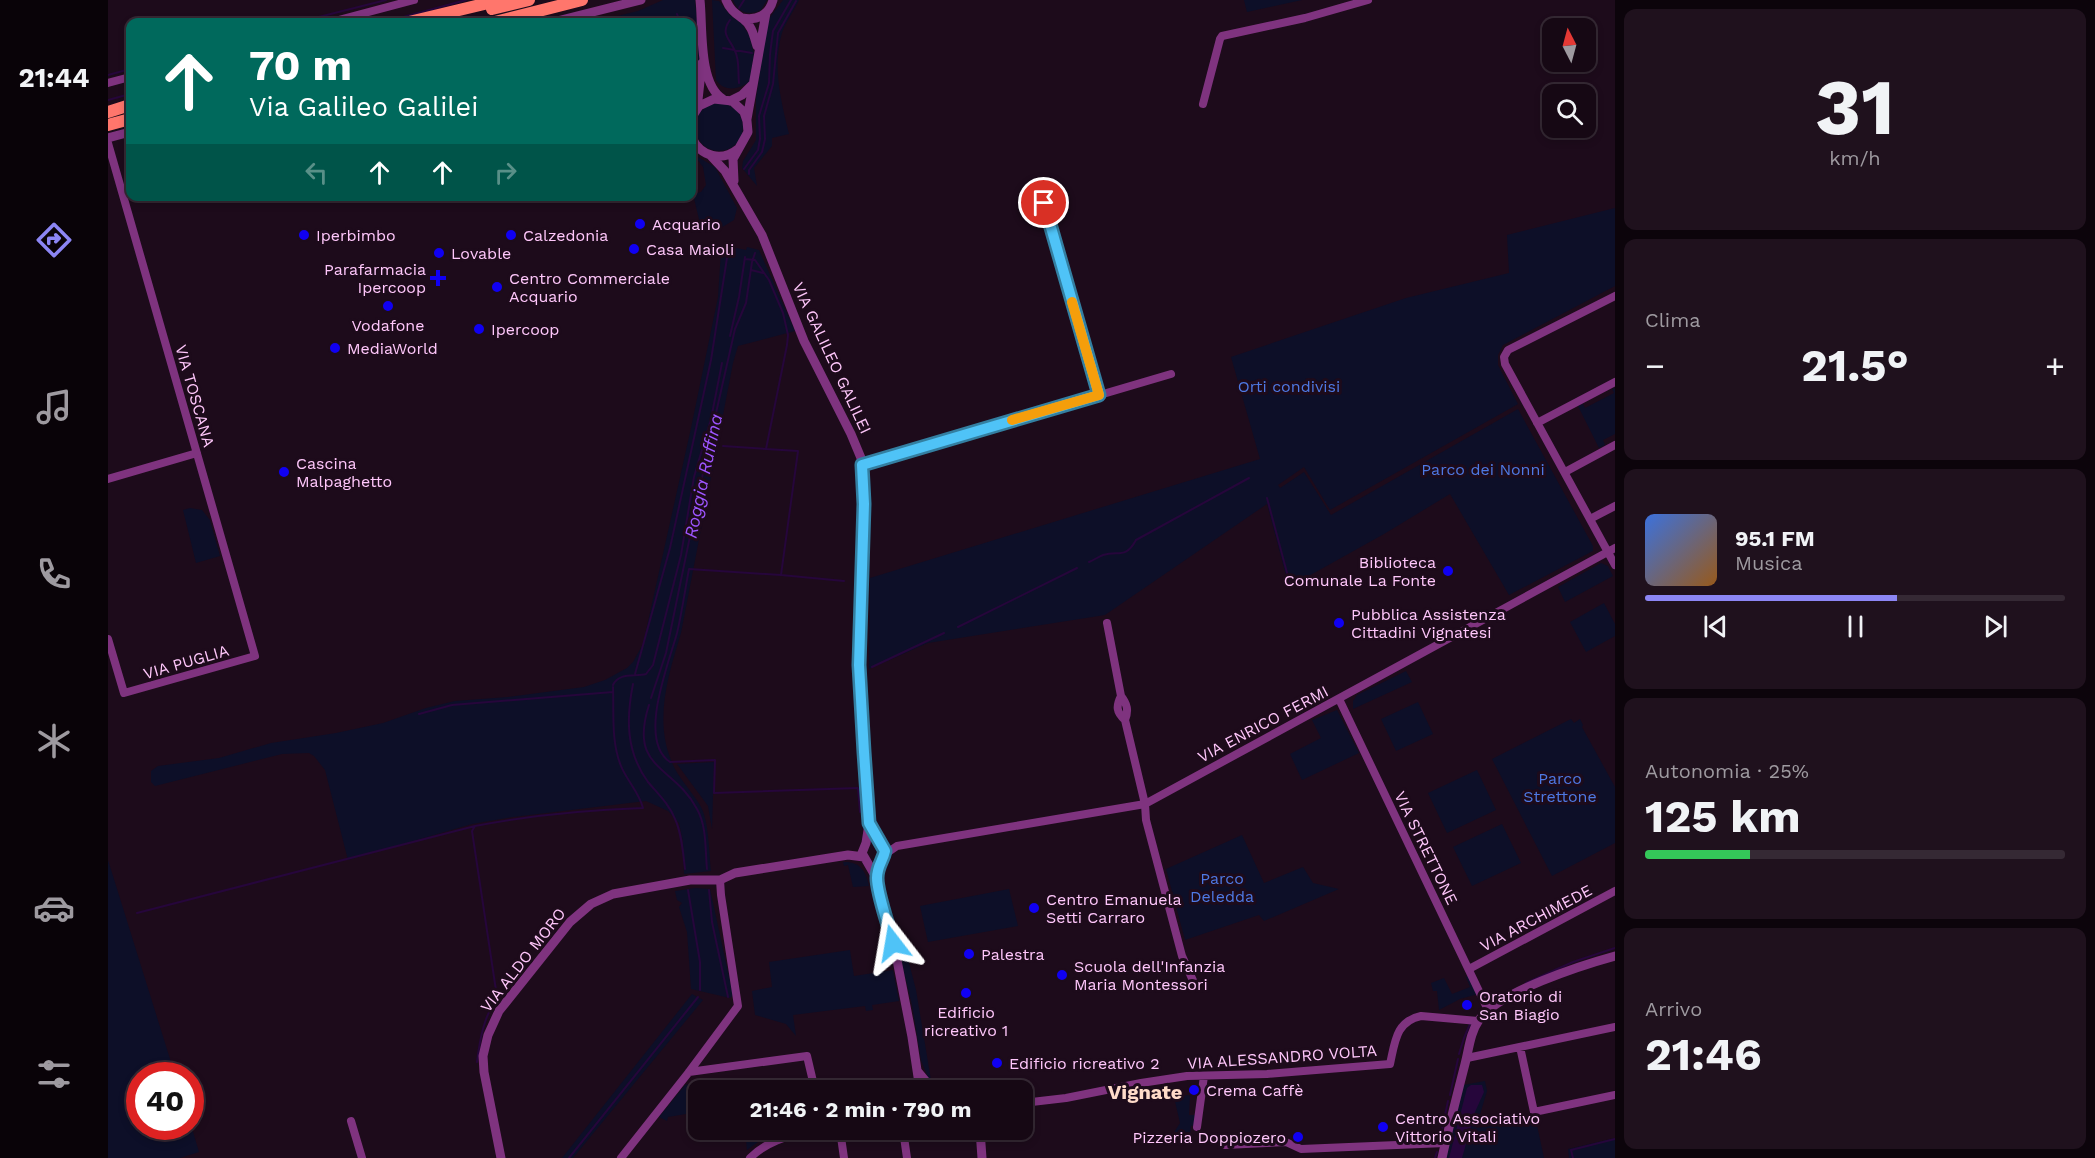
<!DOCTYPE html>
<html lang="it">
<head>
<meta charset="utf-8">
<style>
  :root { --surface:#160814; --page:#1f111d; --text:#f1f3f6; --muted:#9e9aa0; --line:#352934; --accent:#8c86f4 }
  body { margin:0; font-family:"Work Sans",sans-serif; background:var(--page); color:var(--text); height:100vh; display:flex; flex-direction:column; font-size:22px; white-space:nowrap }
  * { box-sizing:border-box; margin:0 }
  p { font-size:20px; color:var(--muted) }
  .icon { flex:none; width:33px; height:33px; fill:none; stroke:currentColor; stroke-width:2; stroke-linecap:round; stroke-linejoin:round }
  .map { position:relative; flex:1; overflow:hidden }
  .sheet { display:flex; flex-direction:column; gap:9px; padding:9px; background:#0c040b; width:480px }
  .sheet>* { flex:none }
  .banner { position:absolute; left:18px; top:18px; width:570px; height:183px; border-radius:12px; box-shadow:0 3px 9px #0003,0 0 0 2px var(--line); background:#00695c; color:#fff; overflow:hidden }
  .needle { width:39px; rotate:354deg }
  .buttons { position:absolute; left:1434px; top:18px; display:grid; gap:12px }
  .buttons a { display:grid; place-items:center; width:54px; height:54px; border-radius:12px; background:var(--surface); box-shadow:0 3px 9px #0003,0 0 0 2px var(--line); font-size:30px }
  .speed { position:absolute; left:18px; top:1062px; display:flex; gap:12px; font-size:30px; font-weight:700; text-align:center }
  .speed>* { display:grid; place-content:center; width:78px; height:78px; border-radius:50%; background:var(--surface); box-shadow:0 3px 9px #0003,0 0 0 2px var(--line); line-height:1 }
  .speed .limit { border:9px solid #d22; background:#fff; color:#111 }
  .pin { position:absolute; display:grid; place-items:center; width:51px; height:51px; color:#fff; margin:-26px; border:3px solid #fff; border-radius:50%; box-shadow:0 2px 6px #0007 }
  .me { position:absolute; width:66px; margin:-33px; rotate:346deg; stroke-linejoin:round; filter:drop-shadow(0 0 4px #0008) }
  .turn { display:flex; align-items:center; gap:21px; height:126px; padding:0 24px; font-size:27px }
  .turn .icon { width:78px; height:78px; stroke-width:2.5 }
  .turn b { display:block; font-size:42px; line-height:51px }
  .lanes { display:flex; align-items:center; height:57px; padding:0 24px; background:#0003; justify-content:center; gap:30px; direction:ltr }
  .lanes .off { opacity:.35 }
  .big { font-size:45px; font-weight:700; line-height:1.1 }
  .sheet .tile { flex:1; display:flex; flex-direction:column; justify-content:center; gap:9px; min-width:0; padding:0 21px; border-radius:12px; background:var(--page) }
  .sheet .dial { align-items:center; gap:0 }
  .dial b { font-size:78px; line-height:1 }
  .song { display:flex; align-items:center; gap:18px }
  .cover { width:72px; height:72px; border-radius:9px; background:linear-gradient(135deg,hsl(220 70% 55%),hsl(30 70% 35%)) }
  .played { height:6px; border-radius:3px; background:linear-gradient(90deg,var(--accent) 60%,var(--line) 60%) }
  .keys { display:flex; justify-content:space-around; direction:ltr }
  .heat { display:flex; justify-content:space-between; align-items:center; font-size:33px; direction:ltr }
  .charge { height:9px; border-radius:4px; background:linear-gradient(90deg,#34c759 25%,var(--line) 0) }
  .trip { position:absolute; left:580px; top:1080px; width:345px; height:60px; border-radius:12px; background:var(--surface); box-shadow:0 3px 9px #0003,0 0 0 2px var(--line); font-weight:700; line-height:60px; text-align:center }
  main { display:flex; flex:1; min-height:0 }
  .tabs { display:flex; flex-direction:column; width:108px; justify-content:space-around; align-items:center; background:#090308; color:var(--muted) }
  .tabs .icon { width:42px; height:42px }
  .tabs .selected { color:var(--accent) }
  .tabs b { font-size:27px; color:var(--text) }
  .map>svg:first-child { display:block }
</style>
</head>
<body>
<main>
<nav class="tabs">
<b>21:44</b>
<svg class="icon selected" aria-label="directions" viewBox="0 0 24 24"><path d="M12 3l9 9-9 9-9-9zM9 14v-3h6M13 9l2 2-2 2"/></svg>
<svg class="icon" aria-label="music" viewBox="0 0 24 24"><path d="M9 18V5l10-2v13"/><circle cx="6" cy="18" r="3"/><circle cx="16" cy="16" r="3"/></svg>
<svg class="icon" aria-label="phone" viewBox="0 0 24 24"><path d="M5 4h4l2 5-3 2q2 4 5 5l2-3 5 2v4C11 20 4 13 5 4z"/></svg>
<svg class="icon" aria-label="climate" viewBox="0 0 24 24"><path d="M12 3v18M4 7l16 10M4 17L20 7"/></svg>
<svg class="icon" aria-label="car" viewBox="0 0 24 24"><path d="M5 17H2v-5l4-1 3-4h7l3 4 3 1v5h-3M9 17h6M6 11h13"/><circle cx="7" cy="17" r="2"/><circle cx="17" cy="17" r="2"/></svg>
<svg class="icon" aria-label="filters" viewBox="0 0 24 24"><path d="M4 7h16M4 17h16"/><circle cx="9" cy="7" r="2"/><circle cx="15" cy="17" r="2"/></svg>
</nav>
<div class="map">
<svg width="1507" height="1158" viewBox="0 0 1507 1158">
  <rect width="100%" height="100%" fill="#1d0b1b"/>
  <path fill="#0d0f28" d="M555,0H587C590,30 596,78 584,105V22H553L544,17L535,16L508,22H484L530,11Z
    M604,0L611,1L622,15L634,24L641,35L646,53L642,81C632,90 616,92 608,80Z
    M625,0H659L653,10C641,16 630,13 625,0Z
    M675,0H691C687,9 676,25 674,33C664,66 673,101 681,134L664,138V146L646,168L649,186L634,168L635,161L648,140V98L660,20Z
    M1136,0H1194L1139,12Z
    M587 127a24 24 0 1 1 48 0a24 24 0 1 1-48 0Z
    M585,154L607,167L629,208L626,220L611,229L594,232L585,194L593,192L598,185L595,167Z
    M1507,208V286L1395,345L1390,355V365L1410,404L1222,510L1196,467L1170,485L1172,488L1196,472L1223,515L1410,409L1485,546V551L1401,595L1342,494L1276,534L1181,587L1159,504L997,615L820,643L761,669L762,578L1152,459L1123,357L1298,298L1401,273L1399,235Z
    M623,247L638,250L639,247L651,250L687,331L630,346L625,363L573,633C561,673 546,718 563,760C569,777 584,791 593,807C601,822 601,853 603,871L576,874L575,842L571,823L560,811L538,801L405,817L364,824L240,860L217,770L206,756L201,753L174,754L47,786L43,782V771L50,766L111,758L163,743L228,733L275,723L318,708L347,701L400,697L476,687L497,680L519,668L525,662L535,644L583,428L610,297L613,251Z
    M1507,388V434L1495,440L1497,445L1491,448L1470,406L1475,404L1477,408L1506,393L1504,389Z
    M82,508L94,510L102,520L112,556L88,563L75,510Z
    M1493,563L1500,566L1505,576L1457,602L1450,587Z
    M1496,603L1507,624V636L1478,652L1462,622Z
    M1298,671L1304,682L1245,709V701L1249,695Z
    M1310,702L1325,734L1288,751L1273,719Z
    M1229,710L1251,753L1194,780L1182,754L1213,738L1204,720Z
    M1463,719L1466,723L1472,719L1475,725L1474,727L1507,787V843L1444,876L1384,759Z
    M606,762L604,829L600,806L569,764Z
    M1369,770L1388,810L1339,833L1320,793Z
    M1394,824L1413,863L1364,886L1345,847Z
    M1134,835L1156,883L1195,867L1205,883L1231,889L1156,921L1151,915L1077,940L1058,869Z
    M0,860L67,1075L32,1076V1126L83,1125L91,1152L72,1158H0Z
    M735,862C751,861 758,870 761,886L745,887L740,865L736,866Z
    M587,888L602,889L625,995L622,998L583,989L579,932L571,907L574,903L569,900L567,891Z
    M901,889L910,926L820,942L812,906Z
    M742,950L746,976L785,970L791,1001L764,1005L765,1010L758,1011L757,1006L685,1015L688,1036L678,1024L647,1015L644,991L664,987L661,962Z
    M800,959L808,990L823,1080H821L813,1060L804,1005L793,960Z
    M1360,976L1370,994L1352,999L1331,1010L1329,991H1325L1323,983L1336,978L1344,994L1362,987L1358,977Z
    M584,994L595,1000L465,1158H454Z
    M1377,1081L1379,1091L1368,1128L1396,1124L1427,1116L1436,1158H1338L1355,1085Z
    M587,1083L590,1118L579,1119L578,1114L560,1117L559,1121L551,1117L577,1085Z
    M1082,1095L1081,1115H1089L1087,1125L1083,1126L1081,1144H1064L1065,1134L1072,1123L1066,1097Z
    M637,1130H688L667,1135L664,1130L648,1137L650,1142L639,1150Z
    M1507,1138V1158H1461L1460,1149Z"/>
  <path fill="#26063b" d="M1363,1085H1374L1376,1092L1367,1112L1354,1158H1341L1359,1088Z"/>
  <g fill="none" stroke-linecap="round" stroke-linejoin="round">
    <path stroke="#26063b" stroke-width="2" d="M631,8L636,0
      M569,14L572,22
      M622,20C610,36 626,41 629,57C631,65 630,74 631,83
      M191,22L278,0
      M277,22L358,0
      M615,48L644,53
      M0,75L22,69
      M0,100L22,94
      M636,169L650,150L652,139L651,116L661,83L662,54L665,31L683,0
      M641,174V170L654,152L657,139L656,116L665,84L670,33L688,1
      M637,259L647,260L661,280L675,313L680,335L679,345L658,449L690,451L673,575L581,569C577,590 574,612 569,633C561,663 529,740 562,762L607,760L606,793L750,788L752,812
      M643,270L655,273
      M622,336L631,297L637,257
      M615,446L658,449
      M1159,498L1182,584
      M981,562C986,560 990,557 995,555C1010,550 1017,560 1028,540L1141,478
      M673,575L736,581
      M850,627L969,568
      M764,667L836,633
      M527,674L562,548L603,360L619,258
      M525,684C518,719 518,752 540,782C550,794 561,804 567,819C574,834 575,853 577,869
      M505,685C511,672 527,677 538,674L545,665L573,555L586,477L603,419L614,363
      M543,698L558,653L601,444L627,329L638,303L644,262L647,253
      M541,705C520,770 566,765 589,809C599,827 597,849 599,869
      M311,714L344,705L505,692
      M580,890L592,962V990
      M601,890L604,922L620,997
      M29,913L367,826
      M1418,983L1465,962L1507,948
      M1351,1054L1356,1038L1362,1024
      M369,1062C372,1038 376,1017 389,997L364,831L367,826C423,815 479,810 535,808C531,792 519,781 513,766C503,742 506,713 505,687
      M1342,1095L1350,1059
      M1333,1134L1340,1101
      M461,1158L590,997
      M1327,1158L1329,1152
      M1465,1158L1463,1150L1507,1139"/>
    <path stroke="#7f337f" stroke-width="8" d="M223,22L306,0
      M0,83L22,77
      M1095,104L1112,39L1114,36L1197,18L1260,0
      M0,143L147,656L16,693L0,639
      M936,203L991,395
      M1507,296L1400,350L1396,357L1397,364L1507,565
      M1429,423L1507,382
      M754,465L1063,374
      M1457,472L1507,445
      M0,479L89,453
      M1482,519L1507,506
      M999,623L1013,696C1019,704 1021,710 1017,720
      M1013,696C1008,706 1008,712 1017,720L1037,804L1038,820L1074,956L1087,985
      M1231,699L1380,1010
      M776,855L789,846L1037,804L1507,548
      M1361,969L1507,891
      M1412,1047L1426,1112L1507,1095
      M1359,1058L1507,1027
      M581,1072L699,1056L707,1090
      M915,1103L958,1098L1033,1083L1079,1076L1159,1074L1282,1064C1287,1042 1288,1021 1313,1016L1370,1021
      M243,1121L254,1158
      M1089,1127L1096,1076
      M732,1130L736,1158
      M795,1130L799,1158
      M1117,1145L1178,1142L1193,1149L1337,1143
      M513,1158L581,1072L630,1006L613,895L612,880
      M642,1158C660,1140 681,1136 705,1130"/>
    <path stroke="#7f337f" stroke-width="9" d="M592,0C595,26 590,84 615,99
      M618,0C622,10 627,13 635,19C644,25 646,37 649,46
      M634,18C649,21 661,15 665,0
      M445,22L533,0
      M622,101L634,95L644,85
      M589,109L594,63
      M584,117L591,106L606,99L624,101L636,112L639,121L640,132L625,159L626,181
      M639,119L658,13
      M0,138L22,132
      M584,138C593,157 614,162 630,149
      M603,156L617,171L654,235L696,341L743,434L753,458L756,504L751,665L756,752L761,823L777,851L775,858L772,861L769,879
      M761,824L758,843L754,853L769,879L788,955L804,1037L812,1090
      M810,1072L825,1090
      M872,1130L874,1158
      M393,1158L376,1072L375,1056L380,1035L391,1011L462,922L483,904L505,894L582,880H612L627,873L740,855L756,857
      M1334,1158C1341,1126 1349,1095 1357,1064C1361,1049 1362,1033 1371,1020C1390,992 1474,965 1507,956"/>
    <path stroke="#ff766c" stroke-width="12" d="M384,9L421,0
      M301,22L393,0
      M387,22L474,0
      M0,112L22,105
      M0,125L22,119"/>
  </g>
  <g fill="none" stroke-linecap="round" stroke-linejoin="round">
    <g stroke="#337fa1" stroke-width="15">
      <path id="route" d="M785,943C781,926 769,894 769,878C769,866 775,861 777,851L761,823L756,752L751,665L756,504L754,465L991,395L936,203"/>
    </g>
    <use href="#route" stroke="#4fc3f7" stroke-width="10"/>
    <path stroke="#f59e0b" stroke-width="10" d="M904,420L991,395L964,302"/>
  </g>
  <g fill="#1000f2" stroke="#1d0b1b" stroke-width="2">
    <circle cx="532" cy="224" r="6"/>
    <circle cx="196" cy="235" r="6"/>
    <circle cx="403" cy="235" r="6"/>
    <circle cx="526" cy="249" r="6"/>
    <circle cx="331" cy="253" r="6"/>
    <path d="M327 269h6v6h6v6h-6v6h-6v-6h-6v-6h6z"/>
    <circle cx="389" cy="287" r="6"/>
    <circle cx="280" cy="306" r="6"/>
    <circle cx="371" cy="329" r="6"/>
    <circle cx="227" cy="348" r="6"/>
    <circle cx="176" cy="472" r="6"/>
    <circle cx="1340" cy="571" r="6"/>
    <circle cx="1231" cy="623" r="6"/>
    <circle cx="926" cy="908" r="6"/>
    <circle cx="861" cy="954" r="6"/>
    <circle cx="954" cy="975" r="6"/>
    <circle cx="858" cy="993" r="6"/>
    <circle cx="1359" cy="1005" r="6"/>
    <circle cx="889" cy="1063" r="6"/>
    <circle cx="1086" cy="1090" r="6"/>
    <circle cx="1275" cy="1127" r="6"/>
    <circle cx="1190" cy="1137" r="6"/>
  </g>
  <g text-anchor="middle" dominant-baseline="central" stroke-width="6" stroke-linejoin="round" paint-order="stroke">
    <g font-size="16" fill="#ffc7fb" stroke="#1d0b1b" text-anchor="start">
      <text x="544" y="224">Acquario</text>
      <text x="208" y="235">Iperbimbo</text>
      <text x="415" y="235">Calzedonia</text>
      <text x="538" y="249">Casa Maioli</text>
      <text x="343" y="253">Lovable</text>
      <text x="318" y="269" text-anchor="end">Parafarmacia<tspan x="318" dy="18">Ipercoop</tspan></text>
      <text x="401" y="278">Centro Commerciale<tspan x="401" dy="18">Acquario</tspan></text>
      <text x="280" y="325" text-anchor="middle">Vodafone</text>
      <text x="383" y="329">Ipercoop</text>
      <text x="239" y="348">MediaWorld</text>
      <text x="188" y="463">Cascina<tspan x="188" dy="18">Malpaghetto</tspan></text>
      <text x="1328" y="562" text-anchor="end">Biblioteca<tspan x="1328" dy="18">Comunale La Fonte</tspan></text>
      <text x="1243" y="614">Pubblica Assistenza<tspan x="1243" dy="18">Cittadini Vignatesi</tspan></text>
      <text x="938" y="899">Centro Emanuela<tspan x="938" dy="18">Setti Carraro</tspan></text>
      <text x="873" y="954">Palestra</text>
      <text x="966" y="966">Scuola dell'Infanzia<tspan x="966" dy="18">Maria Montessori</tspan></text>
      <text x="1371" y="996">Oratorio di<tspan x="1371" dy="18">San Biagio</tspan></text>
      <text x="858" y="1012" text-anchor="middle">Edificio<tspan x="858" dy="18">ricreativo 1</tspan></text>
      <text x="901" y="1063">Edificio ricreativo 2</text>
      <text x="1098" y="1090">Crema Caffè</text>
      <text x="1287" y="1118">Centro Associativo<tspan x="1287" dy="18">Vittorio Vitali</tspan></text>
      <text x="1178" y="1137" text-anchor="end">Pizzeria Doppiozero</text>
    </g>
    <g font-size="16" fill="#ffc7fb" stroke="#1d0b1b">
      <text transform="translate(724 358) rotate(65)">VIA GALILEO GALILEI</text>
      <text transform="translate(87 396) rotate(74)">VIA TOSCANA</text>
      <text transform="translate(78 662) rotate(-16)">VIA PUGLIA</text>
      <text transform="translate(1155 724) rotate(-28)">VIA ENRICO FERMI</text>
      <text transform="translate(1318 848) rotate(64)">VIA STRETTONE</text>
      <text transform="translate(1428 918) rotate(-28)">VIA ARCHIMEDE</text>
      <text transform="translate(415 960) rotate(-52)">VIA ALDO MORO</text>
      <text transform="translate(1174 1057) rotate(-4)">VIA ALESSANDRO VOLTA</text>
    </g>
    <g font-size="16" fill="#4e79e4" stroke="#1d0b1b">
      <text x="1181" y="386">Orti condivisi</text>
      <text x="1375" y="469">Parco dei Nonni</text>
      <text x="1452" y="778">Parco<tspan x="1452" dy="18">Strettone</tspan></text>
      <text x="1114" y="878">Parco<tspan x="1114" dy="18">Deledda</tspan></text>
    </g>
    <g font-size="18" font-style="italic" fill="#9e55ff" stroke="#1d0b1b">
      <text transform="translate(595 476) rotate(-78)">Roggia Ruffina</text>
    </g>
    <g font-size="20" font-weight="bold" fill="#ffdbc9" stroke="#1d0b1b">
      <text x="1037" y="1092">Vignate</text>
    </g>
  </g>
</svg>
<div class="buttons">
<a><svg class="needle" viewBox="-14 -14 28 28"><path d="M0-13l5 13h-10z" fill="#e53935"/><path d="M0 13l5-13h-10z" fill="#9e9aa0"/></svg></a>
<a><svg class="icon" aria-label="search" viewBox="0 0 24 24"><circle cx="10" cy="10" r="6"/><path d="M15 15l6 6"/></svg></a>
</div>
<div class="speed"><div class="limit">40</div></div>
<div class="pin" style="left:936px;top:203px;background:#d93025"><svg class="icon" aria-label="arrive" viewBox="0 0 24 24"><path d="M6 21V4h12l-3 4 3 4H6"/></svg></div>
<svg class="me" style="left:785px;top:943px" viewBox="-20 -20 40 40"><path d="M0-17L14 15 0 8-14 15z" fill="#4fc3f7" stroke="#fff" stroke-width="4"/></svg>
<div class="trip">21:46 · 2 min · 790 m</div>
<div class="banner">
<div class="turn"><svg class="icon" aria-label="ahead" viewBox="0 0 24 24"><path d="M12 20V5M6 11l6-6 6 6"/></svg><div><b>70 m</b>Via Galileo Galilei</div></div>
<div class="lanes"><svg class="icon off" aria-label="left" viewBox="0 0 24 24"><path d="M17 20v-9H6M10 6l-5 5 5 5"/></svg><svg class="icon" aria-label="ahead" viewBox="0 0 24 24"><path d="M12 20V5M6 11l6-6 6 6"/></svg><svg class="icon" aria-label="ahead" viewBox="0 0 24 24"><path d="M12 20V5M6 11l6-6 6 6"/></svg><svg class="icon off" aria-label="right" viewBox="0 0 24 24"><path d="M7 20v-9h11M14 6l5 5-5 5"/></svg></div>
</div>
</div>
<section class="sheet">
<div class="tile dial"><b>31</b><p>km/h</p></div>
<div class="tile"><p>Clima</p>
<div class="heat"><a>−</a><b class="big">21.5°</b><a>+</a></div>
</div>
<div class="tile">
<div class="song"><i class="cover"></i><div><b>95.1 FM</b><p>Musica</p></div></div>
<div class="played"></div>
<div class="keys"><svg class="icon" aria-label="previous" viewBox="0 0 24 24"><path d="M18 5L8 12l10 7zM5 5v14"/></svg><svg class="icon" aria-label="pause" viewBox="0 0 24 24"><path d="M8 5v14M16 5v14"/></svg><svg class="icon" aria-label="next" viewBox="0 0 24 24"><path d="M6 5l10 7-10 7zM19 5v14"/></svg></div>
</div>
<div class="tile"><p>Autonomia · 25%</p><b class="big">125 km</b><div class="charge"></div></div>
<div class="tile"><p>Arrivo</p><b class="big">21:46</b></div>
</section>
</main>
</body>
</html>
